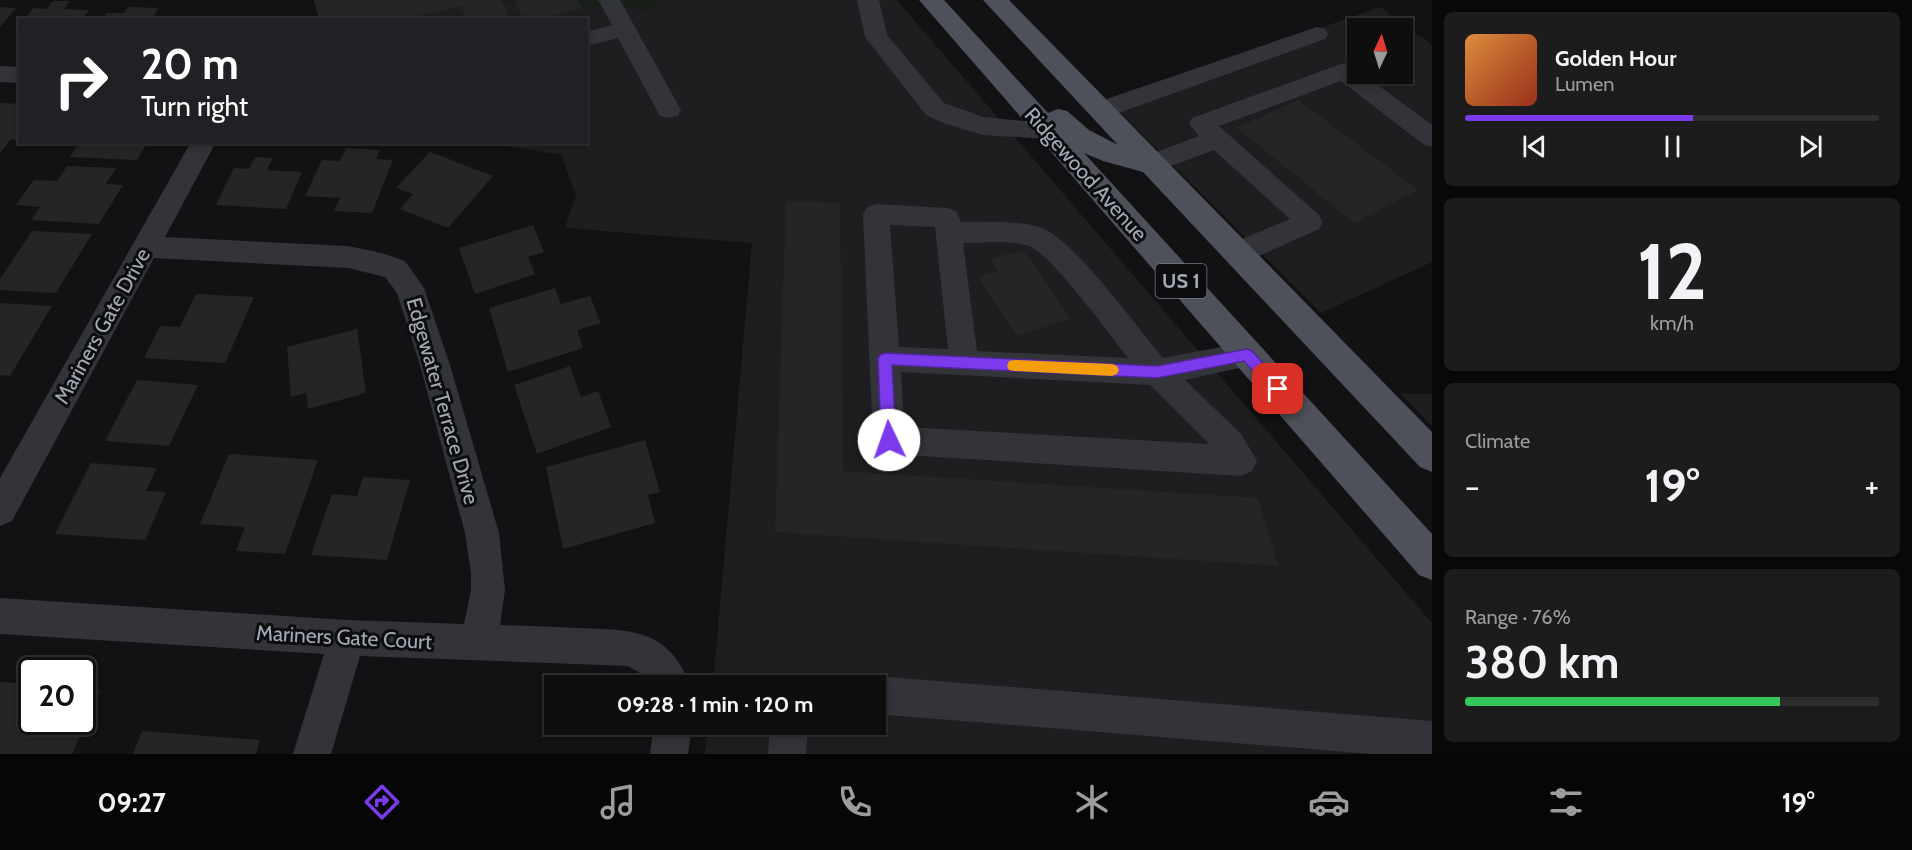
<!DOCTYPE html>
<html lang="en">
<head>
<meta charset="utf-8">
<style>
  :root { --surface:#0e0e0f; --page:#1c1c1d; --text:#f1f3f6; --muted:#9b9c9e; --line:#2e2e2f; --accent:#7c3aed }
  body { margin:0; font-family:Cabin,sans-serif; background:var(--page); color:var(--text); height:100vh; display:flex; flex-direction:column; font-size:22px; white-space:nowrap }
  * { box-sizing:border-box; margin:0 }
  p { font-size:20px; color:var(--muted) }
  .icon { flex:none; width:33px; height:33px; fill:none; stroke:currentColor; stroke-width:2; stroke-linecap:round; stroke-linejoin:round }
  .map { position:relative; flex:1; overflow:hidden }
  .sheet { display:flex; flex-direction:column; gap:12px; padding:12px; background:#080808; width:480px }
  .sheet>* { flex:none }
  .guide { position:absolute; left:18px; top:18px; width:570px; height:126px; border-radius:0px; box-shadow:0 3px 9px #0003,0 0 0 2px var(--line); background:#202124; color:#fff; overflow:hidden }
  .needle { width:39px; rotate:4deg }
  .tools { position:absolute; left:1347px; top:18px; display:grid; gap:12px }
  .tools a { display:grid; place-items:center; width:66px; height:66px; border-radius:0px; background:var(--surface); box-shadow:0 3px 9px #0003,0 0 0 2px var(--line); font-size:30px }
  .speed { position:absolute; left:18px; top:657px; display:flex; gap:12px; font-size:30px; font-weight:700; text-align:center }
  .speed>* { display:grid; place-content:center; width:78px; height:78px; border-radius:50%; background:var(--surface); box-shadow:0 3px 9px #0003,0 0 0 2px var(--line); line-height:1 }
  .speed .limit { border:3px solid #111; border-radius:9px; background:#fff; color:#111 }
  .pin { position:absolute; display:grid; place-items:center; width:51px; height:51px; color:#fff; margin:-26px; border-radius:12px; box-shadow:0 3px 9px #0006 }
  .me { position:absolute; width:66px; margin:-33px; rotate:357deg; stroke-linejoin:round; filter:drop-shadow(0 0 4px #0008) }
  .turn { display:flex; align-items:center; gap:21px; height:126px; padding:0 24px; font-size:27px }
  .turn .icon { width:78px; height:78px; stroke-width:2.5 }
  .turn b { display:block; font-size:42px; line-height:51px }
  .big { font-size:45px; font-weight:700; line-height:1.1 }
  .sheet .card { flex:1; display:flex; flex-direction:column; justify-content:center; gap:9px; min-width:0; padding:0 21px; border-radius:9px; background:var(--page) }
  .sheet .dial { align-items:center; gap:0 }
  .dial b { font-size:78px; line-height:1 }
  .song { display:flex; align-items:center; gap:18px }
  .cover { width:72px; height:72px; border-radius:9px; background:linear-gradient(135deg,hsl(30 70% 55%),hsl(10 70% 35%)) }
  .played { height:6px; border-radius:3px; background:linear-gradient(90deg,var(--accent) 55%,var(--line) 55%) }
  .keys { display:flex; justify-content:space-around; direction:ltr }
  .heat { display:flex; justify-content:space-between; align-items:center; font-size:33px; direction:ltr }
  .charge { height:9px; border-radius:4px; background:linear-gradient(90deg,#34c759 76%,var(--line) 0) }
  .trip { position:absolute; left:544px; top:675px; width:342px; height:60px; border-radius:0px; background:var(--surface); box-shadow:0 3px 9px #0003,0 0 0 2px var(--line); font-weight:700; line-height:60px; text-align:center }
  .tab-bar { display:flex; height:96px; justify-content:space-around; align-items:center; background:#060606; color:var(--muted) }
  .tab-bar .icon { width:42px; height:42px }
  .tab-bar .selected { color:var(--accent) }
  .tab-bar b { font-size:27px; color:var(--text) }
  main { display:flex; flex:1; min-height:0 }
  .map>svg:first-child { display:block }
</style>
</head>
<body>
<main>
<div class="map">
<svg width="1432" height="754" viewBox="0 0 1432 754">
  <rect width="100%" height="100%" fill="#121214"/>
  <path fill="#1e1e21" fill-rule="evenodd" d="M360,0H455L654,9L660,0H897L1432,623V754H705L708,725L876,724V686L713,685L752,243L565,228L576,195L561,155L487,143L586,142V20H347Z
    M1380,7L1432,45V262L1321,313L1110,102ZM1358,28H1402V74H1358Z
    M1400,393L1432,394V426Z"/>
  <path fill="#181f19" d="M455,0H660L654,9Z"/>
  <path fill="#252528" d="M314,0H501L510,20H452L465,16L461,6L402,20H319Z
    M515,0H578L582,8L535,20H523Z
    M53,1H70L64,9L89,10L82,20H24L33,8L47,9Z
    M0,7L16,8L0,27Z
    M128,7L158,8L151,20H102L107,13H124Z
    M175,16L220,18V20H173Z
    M1298,100L1418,190L1354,223L1237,128Z
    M0,103L20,104V140L11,139L0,153Z
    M80,142H148L137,160L70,157Z
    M346,148L380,150L376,159L393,160L372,213L334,211L340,198L305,196L322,160L340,161Z
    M430,152L493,176L448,228L400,209L413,194L396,188Z
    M255,157L273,158L267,170L302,172L286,209L216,205L234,168L249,169Z
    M67,166L116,168L106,184L123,185L99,224L31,220L40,207L16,205L34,180L57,181Z
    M786,201L840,203L843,471L1258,498L1278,566L775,532Z
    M533,225L544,252L528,257L535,274L475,294L459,248Z
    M32,231L92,234L56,293L0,290V279Z
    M1023,250L1071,319L1016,336L978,276L998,271L990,259Z
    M555,288L561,304L590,296L601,323L577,330L583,348L508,372L489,308Z
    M196,294L254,297L225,363L144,358L160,326L180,327Z
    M0,303L52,306L10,376L0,375Z
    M357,329L366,393L308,409L306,393L291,397L287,347Z
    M570,366L581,397L598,391L611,427L537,454L514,385Z
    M137,380L198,385L169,446L105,441Z
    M645,440L660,492L648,495L655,523L563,549L546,467Z
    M229,454L318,460L285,554L236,551L245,527L200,524Z
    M91,463L157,468L146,491L166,492L145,540L55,534Z
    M363,477L410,480L387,560L311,555L332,494L357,496Z
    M0,682L32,684V722H82V688L100,690L72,754H0Z
    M142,731L260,740L256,754H133Z"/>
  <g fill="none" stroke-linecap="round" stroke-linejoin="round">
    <path fill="#333439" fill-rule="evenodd" d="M598,0H620L681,110L678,116L669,118L660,116L618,38L586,46V32L612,25Z
      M857,0H879L887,35L944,103L983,117L1055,124L1058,130L1055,136L1046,139L983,135L943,123L926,115L865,37Z
      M1317,27L1325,29L1328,34L1325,39L1110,116L1101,118L1092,116L1089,110L1092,104Z
      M1344,63L1358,69V74H1363L1432,125V147L1423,144L1341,81L1219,126L1319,215L1323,222L1319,229L1248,261L1238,264L1228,261L1224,253L1228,245L1290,219L1214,150L1152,173L1143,171L1139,164L1143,157L1199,136L1189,124L1192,118Z
      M0,66L20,67V83L0,82Z
      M191,142H216L165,237L348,246L382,253L405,261L424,288L450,365L499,533L505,590L500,625C526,626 552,627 578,628C632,630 668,628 691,686H653L643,675L628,666L360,656L331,754H293L324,654L0,634V598L347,620L464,624L471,590V573L465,533L420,365L397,293L385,277L348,268L154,258L12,521L0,526V478Z
      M876,204L947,208L956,211L961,222C987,223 1019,219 1044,229C1077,244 1137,327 1163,358L1247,342L1257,346L1262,355L1257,364L1185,380L1241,434L1257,461L1252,471L1241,476L889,454L878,450L873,440L863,214L867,207ZM890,225L935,227L948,349L899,347ZM963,243C981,243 1013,240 1029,246C1053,256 1109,334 1128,358L977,351ZM901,372L1150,385L1209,444L904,427Z
      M876,676L1432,721V754H1371L876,714V686H861L863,682Z
      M654,724H692L688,754H650Z
      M770,724H808L806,754H768Z"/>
    <path fill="#4e5159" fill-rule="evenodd" d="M919,0H944L1048,113L1058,109L1067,111L1089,130L1118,145L983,0H1009L1432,432V472L1420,467L1143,172L1103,161L1084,153L1432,534V580L1419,575Z"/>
  </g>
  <path fill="#7c3aed" stroke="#51269a" stroke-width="1.5" d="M1247,349L1252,351L1283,385L1285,389L1283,394H1273L1244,361L1157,378L892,365L896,440L894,445L889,446L884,445L881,440L878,359L880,355L885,353L1157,366Z"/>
  <path fill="#f59e0b" d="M1014,360L1112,364L1117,366L1119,370L1117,374L1112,376L1014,371L1009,370L1007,366L1009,361Z"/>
  <g text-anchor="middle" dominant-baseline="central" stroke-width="6" stroke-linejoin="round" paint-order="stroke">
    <rect fill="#0d0d0f" stroke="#757a84" stroke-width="1.5" x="1155.5" y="264" width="51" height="34" rx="4.5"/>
    <g font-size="20" font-weight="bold" fill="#a2a9b6">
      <text x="1181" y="281">US 1</text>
    </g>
    <g font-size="21" fill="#a2a9b6" stroke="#0d0d0f">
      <text transform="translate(1086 174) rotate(48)">Ridgewood Avenue</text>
      <text transform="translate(102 326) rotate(-61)">Mariners Gate Drive</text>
      <text transform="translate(443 401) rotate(74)">Edgewater Terrace Drive</text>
      <text transform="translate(344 637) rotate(3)">Mariners Gate Court</text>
    </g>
  </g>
</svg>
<div class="tools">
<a><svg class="needle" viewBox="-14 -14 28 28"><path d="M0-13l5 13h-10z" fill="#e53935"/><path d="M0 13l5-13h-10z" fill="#9b9c9e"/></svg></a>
</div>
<div class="speed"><div class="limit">20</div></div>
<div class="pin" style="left:1278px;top:389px;background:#d93025"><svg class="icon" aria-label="arrive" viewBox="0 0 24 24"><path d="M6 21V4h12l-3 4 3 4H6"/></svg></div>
<svg class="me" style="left:889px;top:440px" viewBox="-20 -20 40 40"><circle r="19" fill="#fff"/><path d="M0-13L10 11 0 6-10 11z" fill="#7c3aed"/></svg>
<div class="trip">09:28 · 1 min · 120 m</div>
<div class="guide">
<div class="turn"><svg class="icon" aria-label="right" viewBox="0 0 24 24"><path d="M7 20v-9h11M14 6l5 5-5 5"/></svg><div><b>20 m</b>Turn right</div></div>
</div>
</div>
<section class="sheet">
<div class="card">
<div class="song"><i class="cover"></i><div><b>Golden Hour</b><p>Lumen</p></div></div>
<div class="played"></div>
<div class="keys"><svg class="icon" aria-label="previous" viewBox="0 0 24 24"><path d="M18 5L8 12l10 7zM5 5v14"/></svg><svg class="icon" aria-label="pause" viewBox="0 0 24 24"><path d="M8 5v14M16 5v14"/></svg><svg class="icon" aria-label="next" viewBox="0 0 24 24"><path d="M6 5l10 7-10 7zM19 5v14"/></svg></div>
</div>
<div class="card dial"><b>12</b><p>km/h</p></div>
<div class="card"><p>Climate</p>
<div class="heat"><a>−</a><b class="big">19°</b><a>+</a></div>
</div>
<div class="card"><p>Range · 76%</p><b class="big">380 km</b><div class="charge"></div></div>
</section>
</main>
<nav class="tab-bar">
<b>09:27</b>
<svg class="icon selected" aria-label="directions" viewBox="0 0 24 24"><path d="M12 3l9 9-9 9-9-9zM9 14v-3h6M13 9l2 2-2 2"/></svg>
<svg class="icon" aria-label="music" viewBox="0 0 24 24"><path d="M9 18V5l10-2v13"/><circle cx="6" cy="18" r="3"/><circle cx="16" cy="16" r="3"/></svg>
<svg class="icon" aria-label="phone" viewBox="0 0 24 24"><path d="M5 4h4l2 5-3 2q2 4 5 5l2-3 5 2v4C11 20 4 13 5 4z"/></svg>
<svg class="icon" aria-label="climate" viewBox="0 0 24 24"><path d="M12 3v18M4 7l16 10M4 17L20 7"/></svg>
<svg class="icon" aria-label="car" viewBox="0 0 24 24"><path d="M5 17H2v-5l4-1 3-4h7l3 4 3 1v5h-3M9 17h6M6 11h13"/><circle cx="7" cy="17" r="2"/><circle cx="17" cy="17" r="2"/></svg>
<svg class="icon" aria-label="filters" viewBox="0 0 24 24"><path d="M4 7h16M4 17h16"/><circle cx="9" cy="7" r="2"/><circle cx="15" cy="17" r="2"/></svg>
<b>19°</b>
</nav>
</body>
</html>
